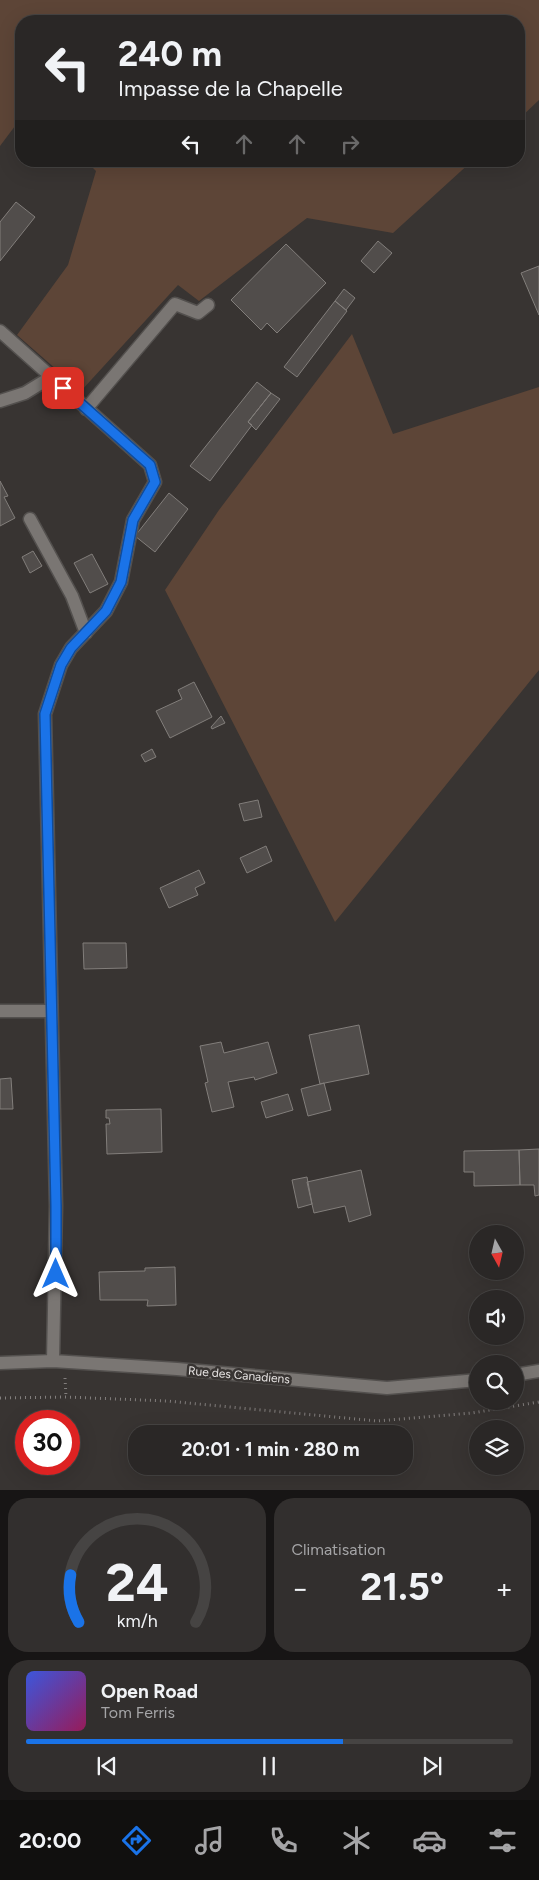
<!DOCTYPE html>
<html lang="fr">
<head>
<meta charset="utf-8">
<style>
  :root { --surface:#2a2726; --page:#322f2e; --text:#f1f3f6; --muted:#a5a5a7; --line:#464443; --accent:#1a73e8 }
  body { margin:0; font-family:Figtree,sans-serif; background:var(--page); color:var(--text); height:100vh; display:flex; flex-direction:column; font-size:19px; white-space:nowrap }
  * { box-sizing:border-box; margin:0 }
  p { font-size:16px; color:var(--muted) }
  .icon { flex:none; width:28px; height:28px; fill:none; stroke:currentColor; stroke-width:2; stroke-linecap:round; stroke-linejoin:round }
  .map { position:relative; height:1490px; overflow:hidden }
  .sheet { display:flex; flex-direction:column; gap:8px; padding:8px; background:#171515; flex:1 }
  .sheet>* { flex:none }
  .banner { position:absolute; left:15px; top:15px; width:510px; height:152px; border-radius:20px; box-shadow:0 5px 20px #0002,0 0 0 1px var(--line); background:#2a2726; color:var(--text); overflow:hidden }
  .needle { width:32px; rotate:172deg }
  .buttons { position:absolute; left:469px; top:1225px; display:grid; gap:10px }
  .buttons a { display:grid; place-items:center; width:55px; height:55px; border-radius:50%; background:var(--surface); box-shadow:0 5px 20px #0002,0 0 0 1px var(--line); font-size:25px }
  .speed { position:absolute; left:15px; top:1410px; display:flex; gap:10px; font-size:25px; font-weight:700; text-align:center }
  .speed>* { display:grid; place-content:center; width:65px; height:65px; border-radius:50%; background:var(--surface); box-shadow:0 5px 20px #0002,0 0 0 1px var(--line); line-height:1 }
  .speed .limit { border:8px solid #d22; background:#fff; color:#111 }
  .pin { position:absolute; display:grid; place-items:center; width:42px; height:42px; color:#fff; margin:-21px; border-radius:10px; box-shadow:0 2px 8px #0006 }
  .me { position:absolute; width:55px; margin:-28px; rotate:0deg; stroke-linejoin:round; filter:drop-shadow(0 0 4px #0008) }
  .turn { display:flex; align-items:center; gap:18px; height:105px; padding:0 20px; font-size:22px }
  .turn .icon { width:65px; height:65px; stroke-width:2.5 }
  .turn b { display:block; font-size:35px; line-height:42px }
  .lanes { display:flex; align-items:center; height:48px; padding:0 20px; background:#0003; justify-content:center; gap:25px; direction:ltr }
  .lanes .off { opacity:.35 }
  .big { font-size:38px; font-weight:700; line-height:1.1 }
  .sheet .widget { flex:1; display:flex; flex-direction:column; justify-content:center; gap:8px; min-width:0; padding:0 18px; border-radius:20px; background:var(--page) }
  .sheet .dial { align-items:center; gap:0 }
  .dial svg { height:130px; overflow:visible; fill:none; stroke:var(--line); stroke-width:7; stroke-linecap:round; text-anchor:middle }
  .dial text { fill:var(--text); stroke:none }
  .song { display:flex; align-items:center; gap:15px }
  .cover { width:60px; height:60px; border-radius:8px; background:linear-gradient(135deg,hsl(230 70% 55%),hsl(330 70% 35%)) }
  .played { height:5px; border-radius:2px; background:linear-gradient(90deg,var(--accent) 65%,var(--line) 65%) }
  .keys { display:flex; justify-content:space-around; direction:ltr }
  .heat { display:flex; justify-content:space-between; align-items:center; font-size:28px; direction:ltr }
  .sheet .tiles { flex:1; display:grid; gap:8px; grid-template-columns:1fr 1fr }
  .widget:last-child { grid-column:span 2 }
  .trip { position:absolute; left:128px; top:1425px; width:285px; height:50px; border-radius:20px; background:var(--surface); box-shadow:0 5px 20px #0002,0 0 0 1px var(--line); font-weight:700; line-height:50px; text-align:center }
  .tabs { display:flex; height:80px; justify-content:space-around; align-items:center; background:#11100f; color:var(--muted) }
  .tabs .icon { width:35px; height:35px }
  .tabs .on { color:var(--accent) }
  .tabs b { font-size:22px; color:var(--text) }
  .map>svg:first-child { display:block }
</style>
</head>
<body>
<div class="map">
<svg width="539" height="1490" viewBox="0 0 539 1490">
  <rect width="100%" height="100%" fill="#383432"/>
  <path fill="#5d4537" d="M0,0H539V100L519,119V21H21V118L0,146Z
    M86,161H472L393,233L307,218L199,301L178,285L81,391L17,335L68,265L96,171Z
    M352,334L393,434L539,387V670L335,922L165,590L219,510Z"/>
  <path fill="#514d4b" stroke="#827e7b" d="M16,202L35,217L0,261V222Z
    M378,241L392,253L374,273L361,261Z
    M286,244L326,283L277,333L267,323L261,330L231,300Z
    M539,266V315L521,273Z
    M344,289L355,298L346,310L335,301Z
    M335,301L347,311L297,377L284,367Z
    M257,382L271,393L248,422L252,425L210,481L190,466Z
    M271,393L280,399L256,430L248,422Z
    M0,481L8,496L4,497L15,518L0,526Z
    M169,493L188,509L155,552L135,536Z
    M33,551L42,566L30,573L22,557Z
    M92,554L108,584L90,593L74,563Z
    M194,682L212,717L170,738L156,711L182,699L178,690Z
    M221,716L225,723L212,729L211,727Z
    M152,749L156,757L145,762L141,755Z
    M258,800L262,817L244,821L239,804Z
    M266,846L272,861L247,873L240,858Z
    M199,870L205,883L195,888L198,895L169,908L160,888Z
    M83,943H126L127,968L84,969Z
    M359,1025L369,1074L320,1084L309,1035Z
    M221,1042L224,1053L268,1042L277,1073L255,1080L254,1077L228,1082L234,1107L212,1112L205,1083L208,1082L200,1046Z
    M11,1078L13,1109H0V1079Z
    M324,1083L331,1110L308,1116L301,1089Z
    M288,1094L293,1110L266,1118L261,1102Z
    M161,1109L162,1152L107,1154L106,1124H110L109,1118H106V1110Z
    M539,1149V1195L535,1196L534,1185H520L519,1150Z
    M519,1150L520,1185L474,1186V1172H464V1151Z
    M361,1170L371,1215L349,1222L345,1206L314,1213L307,1182Z
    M307,1177L312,1204L298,1208L292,1180Z
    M175,1267L176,1305L147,1306L148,1300H100L99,1272L145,1271V1268Z"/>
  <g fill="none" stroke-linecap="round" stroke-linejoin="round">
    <g stroke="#53504e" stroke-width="15">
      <path id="minor" d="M0,331L150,465L155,482L133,520L121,582L106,611L71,648L61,665L45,714L56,1206L53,1361
        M0,401L25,393L51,377
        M86,409L175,304L198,313L208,305
        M30,519L72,596L86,633
        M0,1011H51
        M0,1363L53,1361L177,1369L387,1388L478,1380
        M515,1375L539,1371"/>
    </g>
    <path stroke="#827e7d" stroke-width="3" stroke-dasharray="1 4" stroke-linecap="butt" d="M65,1378L66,1397
      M0,1398L66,1397L167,1401L377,1421L472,1413L539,1402"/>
    <use href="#minor" stroke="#7a7673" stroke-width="12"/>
  </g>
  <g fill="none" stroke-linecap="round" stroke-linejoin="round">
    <g stroke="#114b97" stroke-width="12">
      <path id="route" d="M56,1274V1206L45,714L61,665L71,648L106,611L121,582L133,520L155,482L150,465L63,388"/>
    </g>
    <use href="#route" stroke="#1a73e8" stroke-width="9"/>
  </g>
  <g text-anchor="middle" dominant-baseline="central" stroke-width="5" stroke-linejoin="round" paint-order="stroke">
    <g font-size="12" fill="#e7e4e3" stroke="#383432">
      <text transform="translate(239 1375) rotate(5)">Rue des Canadiens</text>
    </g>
  </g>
</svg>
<div class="buttons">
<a><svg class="needle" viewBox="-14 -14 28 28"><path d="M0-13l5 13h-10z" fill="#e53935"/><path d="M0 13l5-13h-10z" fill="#a5a5a7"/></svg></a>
<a><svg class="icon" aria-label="sound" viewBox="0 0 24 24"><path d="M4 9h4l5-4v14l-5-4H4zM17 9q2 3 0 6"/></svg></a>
<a><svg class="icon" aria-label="search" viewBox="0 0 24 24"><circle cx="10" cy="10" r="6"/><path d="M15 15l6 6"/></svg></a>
<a><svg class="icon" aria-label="layers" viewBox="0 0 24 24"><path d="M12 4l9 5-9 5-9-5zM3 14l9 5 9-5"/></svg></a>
</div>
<div class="speed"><div class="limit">30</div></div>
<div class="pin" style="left:63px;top:388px;background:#d93025"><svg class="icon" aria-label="arrive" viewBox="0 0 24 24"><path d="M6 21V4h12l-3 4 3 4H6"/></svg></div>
<svg class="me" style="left:56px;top:1274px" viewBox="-20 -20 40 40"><path d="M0-17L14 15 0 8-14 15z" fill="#1a73e8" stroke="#fff" stroke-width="4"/></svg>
<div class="trip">20:01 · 1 min · 280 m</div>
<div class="banner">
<div class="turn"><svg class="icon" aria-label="left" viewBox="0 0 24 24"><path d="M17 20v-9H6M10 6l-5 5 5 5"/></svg><div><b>240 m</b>Impasse de la Chapelle</div></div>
<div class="lanes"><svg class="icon" aria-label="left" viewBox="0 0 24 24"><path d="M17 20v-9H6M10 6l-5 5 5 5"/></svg><svg class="icon off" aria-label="ahead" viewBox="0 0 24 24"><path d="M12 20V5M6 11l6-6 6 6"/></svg><svg class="icon off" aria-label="ahead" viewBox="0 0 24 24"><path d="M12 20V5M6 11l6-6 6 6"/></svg><svg class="icon off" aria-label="right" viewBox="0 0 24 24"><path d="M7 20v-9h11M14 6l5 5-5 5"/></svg></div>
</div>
</div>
<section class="sheet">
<div class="tiles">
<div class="widget dial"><svg viewBox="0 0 100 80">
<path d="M14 69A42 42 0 1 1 86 69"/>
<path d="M14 69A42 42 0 0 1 9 40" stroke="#1a73e8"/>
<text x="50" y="56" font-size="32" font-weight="700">24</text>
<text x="50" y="72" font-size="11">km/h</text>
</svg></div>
<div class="widget"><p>Climatisation</p>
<div class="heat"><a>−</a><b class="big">21.5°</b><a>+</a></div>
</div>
<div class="widget">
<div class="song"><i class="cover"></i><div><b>Open Road</b><p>Tom Ferris</p></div></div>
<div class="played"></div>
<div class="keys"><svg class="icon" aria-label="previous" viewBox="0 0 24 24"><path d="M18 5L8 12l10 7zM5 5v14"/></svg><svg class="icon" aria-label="pause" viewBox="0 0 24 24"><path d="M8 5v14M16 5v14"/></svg><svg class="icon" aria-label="next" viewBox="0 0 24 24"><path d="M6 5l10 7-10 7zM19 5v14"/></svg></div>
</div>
</div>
</section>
<nav class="tabs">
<b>20:00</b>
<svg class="icon on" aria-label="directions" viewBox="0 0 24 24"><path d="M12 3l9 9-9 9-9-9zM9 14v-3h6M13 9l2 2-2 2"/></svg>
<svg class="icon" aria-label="music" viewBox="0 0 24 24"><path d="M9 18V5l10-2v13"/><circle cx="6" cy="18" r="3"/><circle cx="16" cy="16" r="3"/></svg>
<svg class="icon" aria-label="phone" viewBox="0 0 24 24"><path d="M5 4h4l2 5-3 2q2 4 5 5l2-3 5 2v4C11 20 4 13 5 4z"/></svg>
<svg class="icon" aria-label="climate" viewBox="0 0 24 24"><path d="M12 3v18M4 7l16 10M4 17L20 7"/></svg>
<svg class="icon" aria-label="car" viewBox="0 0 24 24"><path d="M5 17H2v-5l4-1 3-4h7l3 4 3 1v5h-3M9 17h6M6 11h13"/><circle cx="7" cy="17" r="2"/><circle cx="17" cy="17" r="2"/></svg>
<svg class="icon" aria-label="filters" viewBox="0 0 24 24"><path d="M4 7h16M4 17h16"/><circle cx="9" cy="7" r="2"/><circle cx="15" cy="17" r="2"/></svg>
</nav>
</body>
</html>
